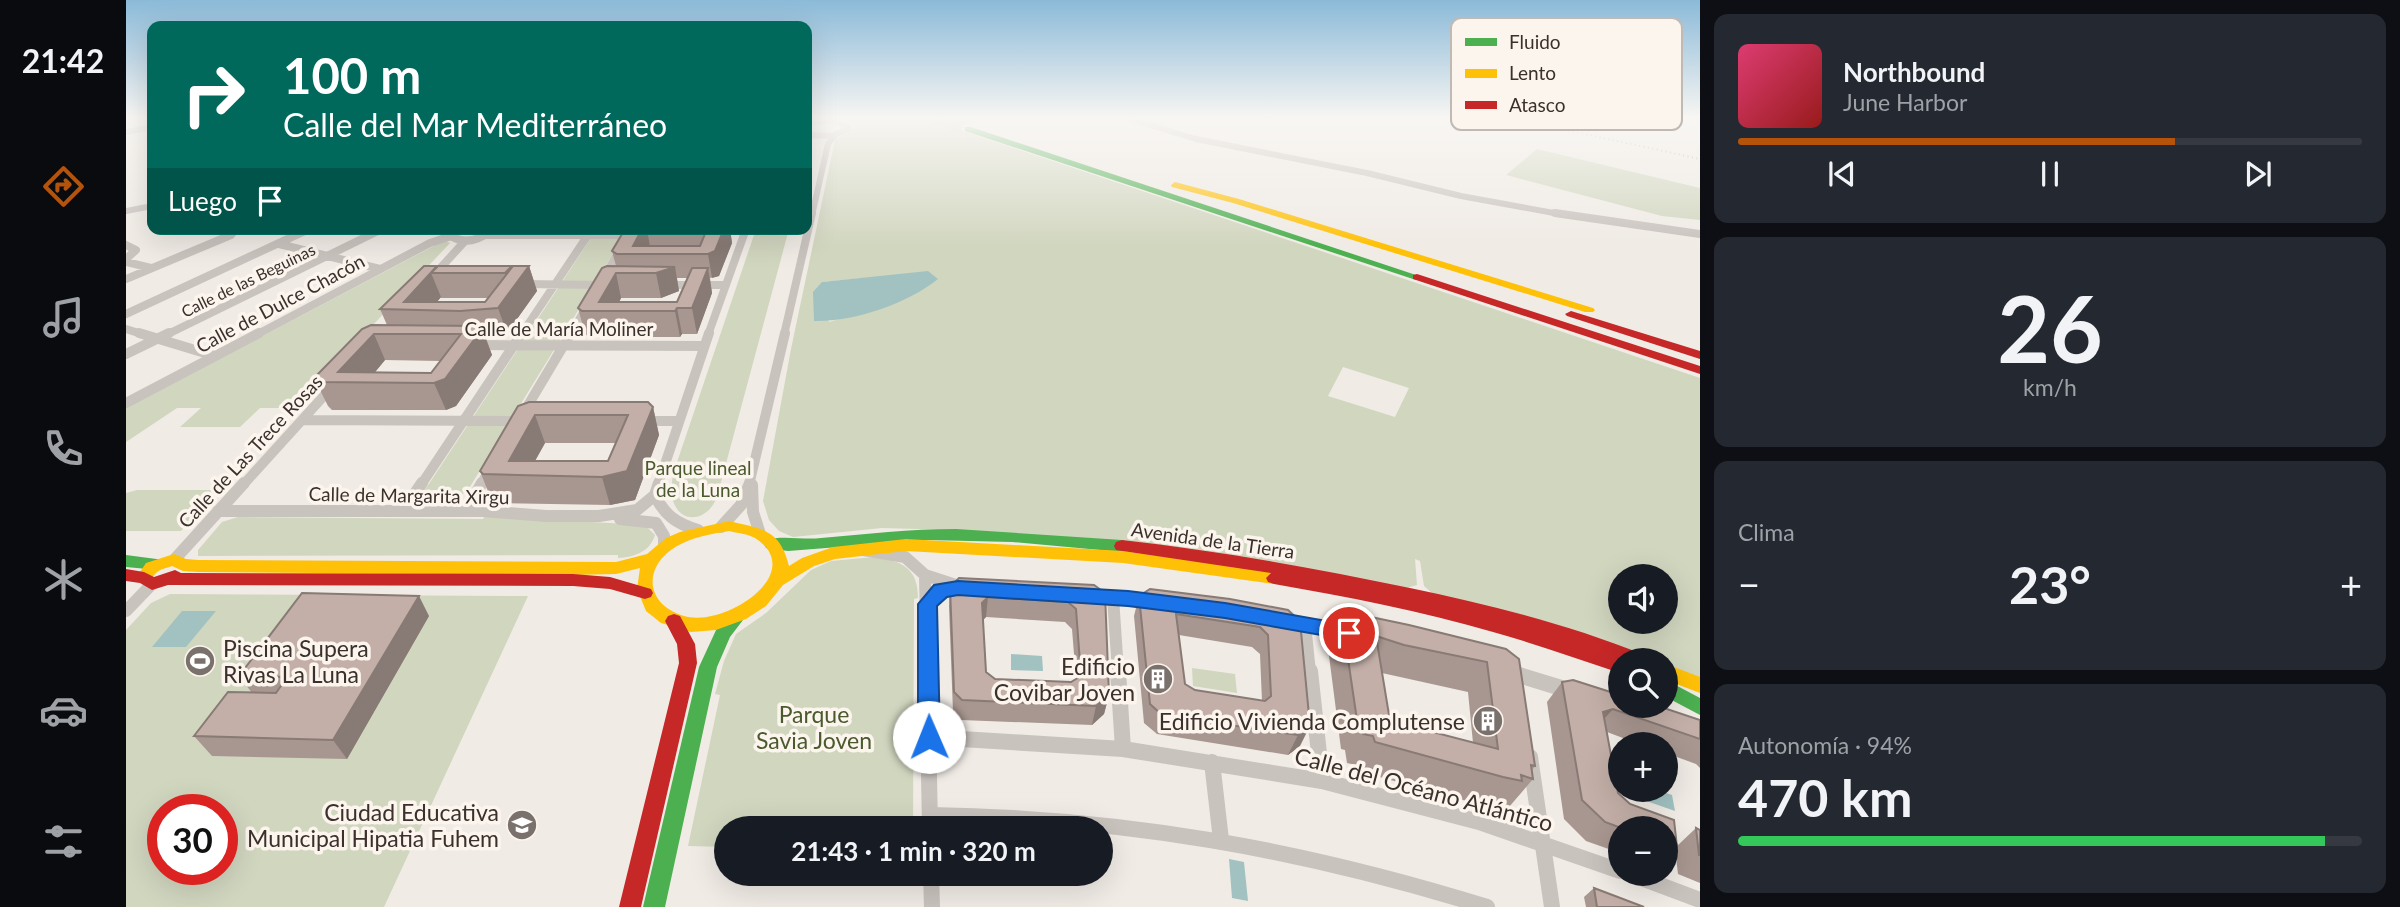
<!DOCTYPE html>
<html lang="es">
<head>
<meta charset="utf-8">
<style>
  :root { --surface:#171b24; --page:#242831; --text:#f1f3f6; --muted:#9ea1a6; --line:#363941; --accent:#b45309 }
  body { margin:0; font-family:Lato,sans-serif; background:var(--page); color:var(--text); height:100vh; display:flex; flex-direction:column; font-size:26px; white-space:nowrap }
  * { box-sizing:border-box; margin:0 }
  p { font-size:23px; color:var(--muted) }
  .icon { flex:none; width:38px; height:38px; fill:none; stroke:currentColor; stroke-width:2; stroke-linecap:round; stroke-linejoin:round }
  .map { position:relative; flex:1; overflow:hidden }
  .panel { display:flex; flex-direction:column; gap:14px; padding:14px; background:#0d0f14; width:700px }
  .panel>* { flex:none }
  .banner { position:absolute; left:21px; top:21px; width:665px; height:214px; border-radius:14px; box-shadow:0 7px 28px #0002; background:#00695c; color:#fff; overflow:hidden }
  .buttons { position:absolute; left:1482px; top:564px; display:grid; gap:14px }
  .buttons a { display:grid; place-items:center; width:70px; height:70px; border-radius:50%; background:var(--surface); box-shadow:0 7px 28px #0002; font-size:35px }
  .speed { position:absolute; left:21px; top:794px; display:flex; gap:14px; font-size:35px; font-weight:700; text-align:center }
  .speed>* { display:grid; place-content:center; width:91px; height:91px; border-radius:50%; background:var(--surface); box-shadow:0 7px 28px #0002; line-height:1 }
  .speed .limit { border:10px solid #d22; background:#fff; color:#111 }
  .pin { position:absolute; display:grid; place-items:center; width:60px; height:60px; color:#fff; margin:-30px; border:4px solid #fff; border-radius:50%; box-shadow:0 2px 7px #0007 }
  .me { position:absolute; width:77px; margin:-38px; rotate:359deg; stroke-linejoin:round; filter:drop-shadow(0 0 5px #0008) }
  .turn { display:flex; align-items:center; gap:24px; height:147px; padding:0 21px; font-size:32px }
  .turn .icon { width:91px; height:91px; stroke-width:2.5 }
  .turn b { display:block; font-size:49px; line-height:60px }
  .then { display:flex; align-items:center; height:66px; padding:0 21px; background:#0003; gap:14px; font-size:26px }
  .big { font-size:52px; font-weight:700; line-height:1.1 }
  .panel .card { flex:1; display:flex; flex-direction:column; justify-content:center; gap:10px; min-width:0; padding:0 24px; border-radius:14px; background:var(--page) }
  .panel .dial { align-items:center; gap:0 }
  .dial b { font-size:91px; line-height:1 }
  .song { display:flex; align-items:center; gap:21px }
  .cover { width:84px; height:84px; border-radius:10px; background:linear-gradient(135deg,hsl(340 70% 55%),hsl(0 70% 35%)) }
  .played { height:7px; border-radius:4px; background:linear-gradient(90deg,var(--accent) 70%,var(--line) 70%) }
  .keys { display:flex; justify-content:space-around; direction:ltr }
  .heat { display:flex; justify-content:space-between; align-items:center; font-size:38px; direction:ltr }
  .charge { height:10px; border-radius:5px; background:linear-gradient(90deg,#34c759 94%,var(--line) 0) }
  .trip { position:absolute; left:588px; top:816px; width:399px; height:70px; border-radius:35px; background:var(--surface); box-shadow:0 7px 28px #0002; font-weight:700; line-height:70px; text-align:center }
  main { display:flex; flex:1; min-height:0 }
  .dock { display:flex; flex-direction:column; width:126px; justify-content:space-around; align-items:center; background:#090b0e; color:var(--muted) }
  .dock .icon { width:49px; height:49px }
  .dock .selected { color:var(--accent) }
  .dock b { font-size:32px; color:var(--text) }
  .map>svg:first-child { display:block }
</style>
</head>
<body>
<main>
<nav class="dock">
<b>21:42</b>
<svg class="icon selected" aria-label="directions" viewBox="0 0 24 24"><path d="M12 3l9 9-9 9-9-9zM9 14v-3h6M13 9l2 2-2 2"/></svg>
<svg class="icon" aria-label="music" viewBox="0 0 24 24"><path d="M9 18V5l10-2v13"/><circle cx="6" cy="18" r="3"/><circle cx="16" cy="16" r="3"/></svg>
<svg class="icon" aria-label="phone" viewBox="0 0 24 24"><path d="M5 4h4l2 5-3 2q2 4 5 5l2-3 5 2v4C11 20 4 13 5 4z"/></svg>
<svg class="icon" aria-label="climate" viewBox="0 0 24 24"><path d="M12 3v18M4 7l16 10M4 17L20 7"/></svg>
<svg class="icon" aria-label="car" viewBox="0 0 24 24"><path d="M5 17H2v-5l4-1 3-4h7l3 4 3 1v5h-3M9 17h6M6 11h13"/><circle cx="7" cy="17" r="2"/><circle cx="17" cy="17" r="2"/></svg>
<svg class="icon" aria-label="filters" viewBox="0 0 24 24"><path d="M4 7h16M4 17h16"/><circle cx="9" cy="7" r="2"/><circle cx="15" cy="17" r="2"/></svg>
</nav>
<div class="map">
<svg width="1574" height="907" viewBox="0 0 1574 907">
  <rect width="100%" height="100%" fill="#f0ebe5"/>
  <path fill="#d1d6bf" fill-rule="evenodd" d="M718,119H854L828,128L1574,378V678L1540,666V660H1526L1500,649L1306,593L1298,586L1294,561L1289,559L1291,585L1280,588L826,530L756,528L667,537L653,531L643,520L637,501L665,349L709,140L729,128L728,124ZM738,278L766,303L703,322L696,282ZM1217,367L1283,388L1269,417L1202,396ZM1494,576H1540V621H1494Z
    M1411,149L1574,188V220L1536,216L1380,175Z
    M630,229H663L591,497C581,523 552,525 546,497C545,490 546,481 547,474Z
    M465,238L496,239L342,490L334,496L326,507L289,505Z
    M319,240L324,243L169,408H134L114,427H54L75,408H51L0,442V408Z
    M11,490H92L55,531H0V493Z
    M359,516L519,525L529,535C524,552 508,557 492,558V555L72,556V550L96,522L112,517L357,519Z
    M749,557C776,561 792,568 792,598L788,599L787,828H600V847L562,846L594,695L589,694L598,661L610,634L640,613L685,570L705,561Z
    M44,594L402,596L258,907H0V630L25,603ZM37,810H96V870H37Z
    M1066,668L1109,674L1111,693L1067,686Z"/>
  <path fill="#a1c2c1" d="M802,271L812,279C781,304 727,322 688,321L687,292L696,282Z
    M56,611H90L60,647H26Z
    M885,654L916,656L917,671L885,670Z
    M1505,789H1529L1546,795L1549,811L1506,796Z
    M1103,859L1118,862L1122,901L1106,898Z"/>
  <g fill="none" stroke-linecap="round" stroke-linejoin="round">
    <path stroke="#ccc6c0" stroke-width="11" stroke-dasharray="11 6" stroke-linecap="butt" d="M809,119L842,129"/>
    <path stroke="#c9c3be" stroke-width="6" d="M1004,119L1070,139L1241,173L1335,196L1439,215
      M681,122L709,120L723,128L707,136L681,135
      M0,132L26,127
      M0,211L26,206
      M686,215L702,144L709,135"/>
    <path stroke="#c9c3be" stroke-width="8" d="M1429,213L1574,234
      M333,229L325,236C338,244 351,241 363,232
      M360,235H506
      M153,244L254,269
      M0,245L10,250L0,259
      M0,262L25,268
      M308,275L339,241
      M478,277L506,229
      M0,279L105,235L110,229
      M396,284L478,285
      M539,285H600
      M0,314L183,229
      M0,329L19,335
      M40,335L256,229
      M130,335L304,243L325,236
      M395,335L462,235
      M444,335L461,306
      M582,335L620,229
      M658,335L686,213"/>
    <path stroke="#c9c3be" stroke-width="10" d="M13,333L89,356
      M349,345L578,346
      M0,354L43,333
      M0,403L133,333
      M398,412L445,333
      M176,420L398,421
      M516,421H551
      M117,485L205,388
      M295,485L396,333
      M355,485L364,468
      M532,485L583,333
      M623,485L659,333"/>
    <path stroke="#c9c3be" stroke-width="12" d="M533,483L529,495C538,515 551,524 572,530
      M626,485L627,512L634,534
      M92,511H357L420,516H473L511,510L529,495
      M277,511L296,483
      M340,511L356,483
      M494,519L530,523L538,536V547
      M595,527L615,505L624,483
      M737,550L779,557L799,575L801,672
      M48,560L118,483
      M799,575L839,588
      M967,596L1025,601
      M987,597L992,672
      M0,611L26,584
      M1162,621L1225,633
      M1179,624L1184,672"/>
    <path stroke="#c9c3be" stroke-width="16" d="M801,671L804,828
      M992,671L997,749
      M1184,671L1196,781
      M1383,672L1445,691
      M803,737L997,749L1196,781L1353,822L1494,871
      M1404,757L1426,907
      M1086,762L1095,840
      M804,815C1000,818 1174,849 1361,907
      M805,873L806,907
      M1502,873L1574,900"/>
    <path fill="#4caf50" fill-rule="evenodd" d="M839,127H845L1296,277L1291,280L1287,279L839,131Z
      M830,529L996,540L1002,542L1004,546L1002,550L996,552L886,542L802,540L662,551L640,548L638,544L640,540C656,535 677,540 695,538C740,534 784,529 830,529Z
      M0,555L38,560L40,564L38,568L32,570L0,567Z
      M608,613L614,615L617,620L604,637L591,667L539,907H517L573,667L591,628L602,615Z
      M1540,680L1574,698V715L1540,697Z"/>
    <path fill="#ffc107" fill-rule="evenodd" d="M1569,119H1574V121H1570Z
      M1049,182L1113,199L1467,308L1469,310L1467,312H1459L1107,203L1046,187L1045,185Z
      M603,521C636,529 654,529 663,566L676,558L707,547L780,539L997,551L1148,572L1154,574L1156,578L1154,582L1148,584L997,563L780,551L709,559L688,566L657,585L640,606L620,619L590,630L565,632L535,623L520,611L511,589L514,568L490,574L446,575L72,572L57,571L46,566C41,568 34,569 30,573C23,580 24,586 12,582L10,578L20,563L48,554L60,559L72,560L490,562L521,554L540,538L554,532ZM603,531C611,533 622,534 629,538C683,573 598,628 558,616C519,605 516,566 551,546C567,537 585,534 603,531Z
      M1540,664L1574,677V693L1540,680Z"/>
    <path fill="#c62828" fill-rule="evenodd" d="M1291,274L1574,366V374L1287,279V275Z
      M1445,311L1574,351V359L1441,316L1439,314Z
      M996,540C1093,551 1189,568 1284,588C1364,605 1442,624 1518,655L1521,660H1494V673C1452,659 1410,644 1367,632C1295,611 1222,597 1148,584L1142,582L1140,578L1145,573L990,550L988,546L990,542Z
      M0,569L18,572L28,577L49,570L55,573L447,574L484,577L525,589L527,593L525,597L519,599L484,589L447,586L42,585L26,590L14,583L0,581Z
      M548,614L554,616L569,644L571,663L515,907H493L553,663L551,644L539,621L542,616Z"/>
    <path stroke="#b1aca8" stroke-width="2" stroke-dasharray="1 3.5" stroke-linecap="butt" d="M1390,119L1574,159"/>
  </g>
  <path fill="#a89690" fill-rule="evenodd" d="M499,229H604L606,243L593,276L584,278L586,293L571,334H556L554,337H463L459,334L452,308L490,266L486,251ZM551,278H561L551,302H493L495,298H535L553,291Z
    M298,266H403L411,291L381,333L359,335L366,355L330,406L320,410H206L202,406L188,378L236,329L261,325L254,309ZM315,297V298H363L359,302H311ZM259,360L315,361L305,373L249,372Z
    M392,406L527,407L533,435L509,500L484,505L369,503L365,499L354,471ZM419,443H490L482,461H409Z
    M968,585L983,695L978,714L966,725L835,720L827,712L823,607L824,587ZM860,617L939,622L946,629L950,679L945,682L869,679L860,672L857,620Z
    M1013,596L1162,610L1174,746L1162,755L1031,734L1018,723L1008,616ZM1053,635L1126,647L1134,654L1136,701L1069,690L1059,684Z
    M303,616L221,759L86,756L68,736L126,693L113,676Z
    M1216,618L1380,649L1409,766L1406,770L1407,779L1383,807L1376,805L1372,809L1355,805L1232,771L1230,765L1221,763L1219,750L1215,749L1202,648ZM1256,673L1342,692L1347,743L1264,721Z
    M1447,680L1494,695V705H1529L1574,720V768L1570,764L1540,753V744H1513L1481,732L1492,793L1504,804L1548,820L1551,846L1570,828L1574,830V883L1552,874L1549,849L1540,857V828H1494V853L1460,841L1438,819L1421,702L1436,682Z
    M1468,888L1518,907H1460L1458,897Z"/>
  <path fill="#887a75" d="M516,229H521L524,247L507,246Z
    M598,229H604L606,243L593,276L586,278L582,254Z
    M386,266H403L411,291L381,333L372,308L385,290L379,273Z
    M549,267L553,291L535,298L530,273Z
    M582,268L586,293L571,334L566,308Z
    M305,273L315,297L304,310L278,302Z
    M490,273L495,298L489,311L473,302Z
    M551,308L556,334L554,337L549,311Z
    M356,329L366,355L330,406L320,410L308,383Z
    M248,334L259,360L240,383L212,372Z
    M527,407L533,435L509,500L484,505L476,477Z
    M409,415L419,443L401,475L383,461Z
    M293,596L303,616L221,759L207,740Z
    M862,597L860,617L854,623L856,603Z
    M983,695L978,714L966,725L970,706Z
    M1487,709L1470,728L1477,712Z
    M1184,726L1174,746L1162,755L1172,735Z"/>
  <path fill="#c3afa7" stroke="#887a75" stroke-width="2" fill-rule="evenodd" d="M499,229H516L507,246H574L581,229H598L589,251L582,254H491L486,251Z
    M298,266H311L278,302H359L387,266H403L372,308L334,311L254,309Z
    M312,266H386L379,273H305Z
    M481,266L549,267L530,273H490L473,302H551L566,268H582L566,308H551L549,311H456L452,308L476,268Z
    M245,325L352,326L356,329L319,379L308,383L192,382L188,378L236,329ZM248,334H335L305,373L212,372Z
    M403,402H522L527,407L501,471L476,477L357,474L354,471L392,406ZM409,415H502L482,461H383Z
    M833,578L968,585L979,593L983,695L970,706L836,700L828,692L824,587ZM862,597L942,602L950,609L955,676L945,682L869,679L860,672L856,603Z
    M1024,589L1104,599L1162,610L1174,621L1184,726L1172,735L1036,715L1024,704L1013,596ZM1050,614L1134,627L1142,635L1145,696L1139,701L1069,690L1059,684Z
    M176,593L293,596L207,740L68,736L102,692L150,693L161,677L113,676Z
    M1226,613L1283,625L1380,649L1393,659L1409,766L1405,765L1407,779L1395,775L1396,781L1377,777L1249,742L1247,736L1237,734L1235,720H1231L1216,618ZM1250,636L1278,645L1361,662L1372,749L1264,721Z
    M1447,680L1494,695V705H1529L1574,720V739L1487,709L1477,712L1492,793L1504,804L1548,820L1551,847L1540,843V828H1495L1479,822L1456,800L1436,682Z
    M1570,828L1574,830V855H1573Z
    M1468,888L1518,907H1471Z"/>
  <linearGradient id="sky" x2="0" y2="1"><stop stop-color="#8bbad8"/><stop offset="0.48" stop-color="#f8f6f3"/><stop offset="1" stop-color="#f8f6f3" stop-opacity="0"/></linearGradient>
  <rect width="1574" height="246" fill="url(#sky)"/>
  <path fill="#1a73e8" stroke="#114b97" stroke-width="2" d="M832,581L1002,591L1099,603L1223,625L1230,627L1233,633L1230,638L1223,640L1099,618L1002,606L832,595L821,597L811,606L814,737L811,744L803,747L795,744L792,737V604L808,585Z"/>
  <defs>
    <g id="stadium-disc" transform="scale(1.575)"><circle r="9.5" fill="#7a716c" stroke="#fbf5ee"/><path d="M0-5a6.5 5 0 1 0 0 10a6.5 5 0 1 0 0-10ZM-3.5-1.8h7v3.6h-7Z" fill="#fff"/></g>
    <g id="building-disc" transform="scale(1.575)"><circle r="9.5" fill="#7a716c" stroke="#fbf5ee"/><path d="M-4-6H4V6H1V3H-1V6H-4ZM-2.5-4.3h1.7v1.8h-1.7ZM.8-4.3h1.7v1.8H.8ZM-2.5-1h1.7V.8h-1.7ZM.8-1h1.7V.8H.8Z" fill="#fff"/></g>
    <g id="school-disc" transform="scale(1.575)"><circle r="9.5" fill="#7a716c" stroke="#fbf5ee"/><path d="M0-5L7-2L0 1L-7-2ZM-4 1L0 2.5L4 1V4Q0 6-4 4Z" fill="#fff"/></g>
  </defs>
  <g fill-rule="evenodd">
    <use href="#stadium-disc" x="74" y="661"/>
    <use href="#building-disc" x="1032" y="679"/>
    <use href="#building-disc" x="1362" y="721"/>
    <use href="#school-disc" x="396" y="825"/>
  </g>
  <g text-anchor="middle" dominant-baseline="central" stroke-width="7" stroke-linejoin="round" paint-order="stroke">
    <g font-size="16" fill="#3b302b" stroke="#fbf5ee">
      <text transform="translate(122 280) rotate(-26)">Calle de las Beguinas</text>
    </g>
    <g font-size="19" fill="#3b302b" stroke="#fbf5ee">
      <text transform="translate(154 303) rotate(-28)">Calle de Dulce Chacón</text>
      <text x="433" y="328">Calle de María Moliner</text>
      <text transform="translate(124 451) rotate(-47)">Calle de Las Trece Rosas</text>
      <text transform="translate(283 495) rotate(1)">Calle de Margarita Xirgu</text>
      <text transform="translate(1087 540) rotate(8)">Avenida de la Tierra</text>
    </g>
    <g font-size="19" fill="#4a5a2e" stroke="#fbf5ee">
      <text x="572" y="467">Parque lineal<tspan x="572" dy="22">de la Luna</tspan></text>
    </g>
    <g font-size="23" fill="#3b302b" stroke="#fbf5ee" text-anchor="end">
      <text x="97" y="648" text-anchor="start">Piscina Supera<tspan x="97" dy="26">Rivas La Luna</tspan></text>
      <text x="1009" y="666">Edificio<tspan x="1009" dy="26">Covibar Joven</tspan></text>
      <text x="1339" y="721">Edificio Vivienda Complutense</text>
      <text x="373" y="812">Ciudad Educativa<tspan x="373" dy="26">Municipal Hipatia Fuhem</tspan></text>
    </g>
    <g font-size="23" fill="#4a5a2e" stroke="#fbf5ee">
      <text x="688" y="714">Parque<tspan x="688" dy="26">Savia Joven</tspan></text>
    </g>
    <g font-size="23" fill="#3b302b" stroke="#fbf5ee">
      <text transform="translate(1298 789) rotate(15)">Calle del Océano Atlántico</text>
    </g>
  </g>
  <rect x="1325" y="18" width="231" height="112" rx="10" fill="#fbf5ee" stroke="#c1bab4" stroke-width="2"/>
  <rect x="1339" y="38" width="32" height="8" fill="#4caf50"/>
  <rect x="1339" y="69" width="32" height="9" fill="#ffc107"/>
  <rect x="1339" y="101" width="32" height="8" fill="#c62828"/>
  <g font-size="19" fill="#3b302b">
    <text x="1383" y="49">Fluido</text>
    <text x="1383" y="80">Lento</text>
    <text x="1383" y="112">Atasco</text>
  </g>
</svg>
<div class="buttons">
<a><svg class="icon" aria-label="sound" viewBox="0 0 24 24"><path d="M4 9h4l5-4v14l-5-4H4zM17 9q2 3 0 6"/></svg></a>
<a><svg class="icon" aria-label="search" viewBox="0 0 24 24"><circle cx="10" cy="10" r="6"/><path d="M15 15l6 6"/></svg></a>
<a>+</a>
<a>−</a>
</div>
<div class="speed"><div class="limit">30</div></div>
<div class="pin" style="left:1223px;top:633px;background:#d93025"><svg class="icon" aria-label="arrive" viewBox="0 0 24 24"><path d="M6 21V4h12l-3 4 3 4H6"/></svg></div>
<svg class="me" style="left:803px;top:737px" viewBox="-20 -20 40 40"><circle r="19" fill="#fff"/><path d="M0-13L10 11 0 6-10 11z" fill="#1a73e8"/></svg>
<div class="trip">21:43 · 1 min · 320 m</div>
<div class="banner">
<div class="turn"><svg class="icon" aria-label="right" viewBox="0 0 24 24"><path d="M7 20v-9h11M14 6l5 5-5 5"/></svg><div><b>100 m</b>Calle del Mar Mediterráneo</div></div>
<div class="then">Luego<svg class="icon" aria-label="arrive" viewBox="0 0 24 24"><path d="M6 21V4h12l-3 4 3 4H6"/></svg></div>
</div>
</div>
<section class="panel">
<div class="card">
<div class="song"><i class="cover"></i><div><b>Northbound</b><p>June Harbor</p></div></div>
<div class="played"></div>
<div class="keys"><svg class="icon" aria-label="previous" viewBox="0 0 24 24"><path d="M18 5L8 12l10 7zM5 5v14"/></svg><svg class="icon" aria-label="pause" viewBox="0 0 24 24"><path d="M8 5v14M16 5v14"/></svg><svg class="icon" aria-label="next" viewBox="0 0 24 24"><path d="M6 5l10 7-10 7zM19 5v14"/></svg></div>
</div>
<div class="card dial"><b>26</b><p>km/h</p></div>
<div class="card"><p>Clima</p>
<div class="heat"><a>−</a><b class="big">23°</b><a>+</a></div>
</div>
<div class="card"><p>Autonomía · 94%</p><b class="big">470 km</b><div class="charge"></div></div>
</section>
</main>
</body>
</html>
